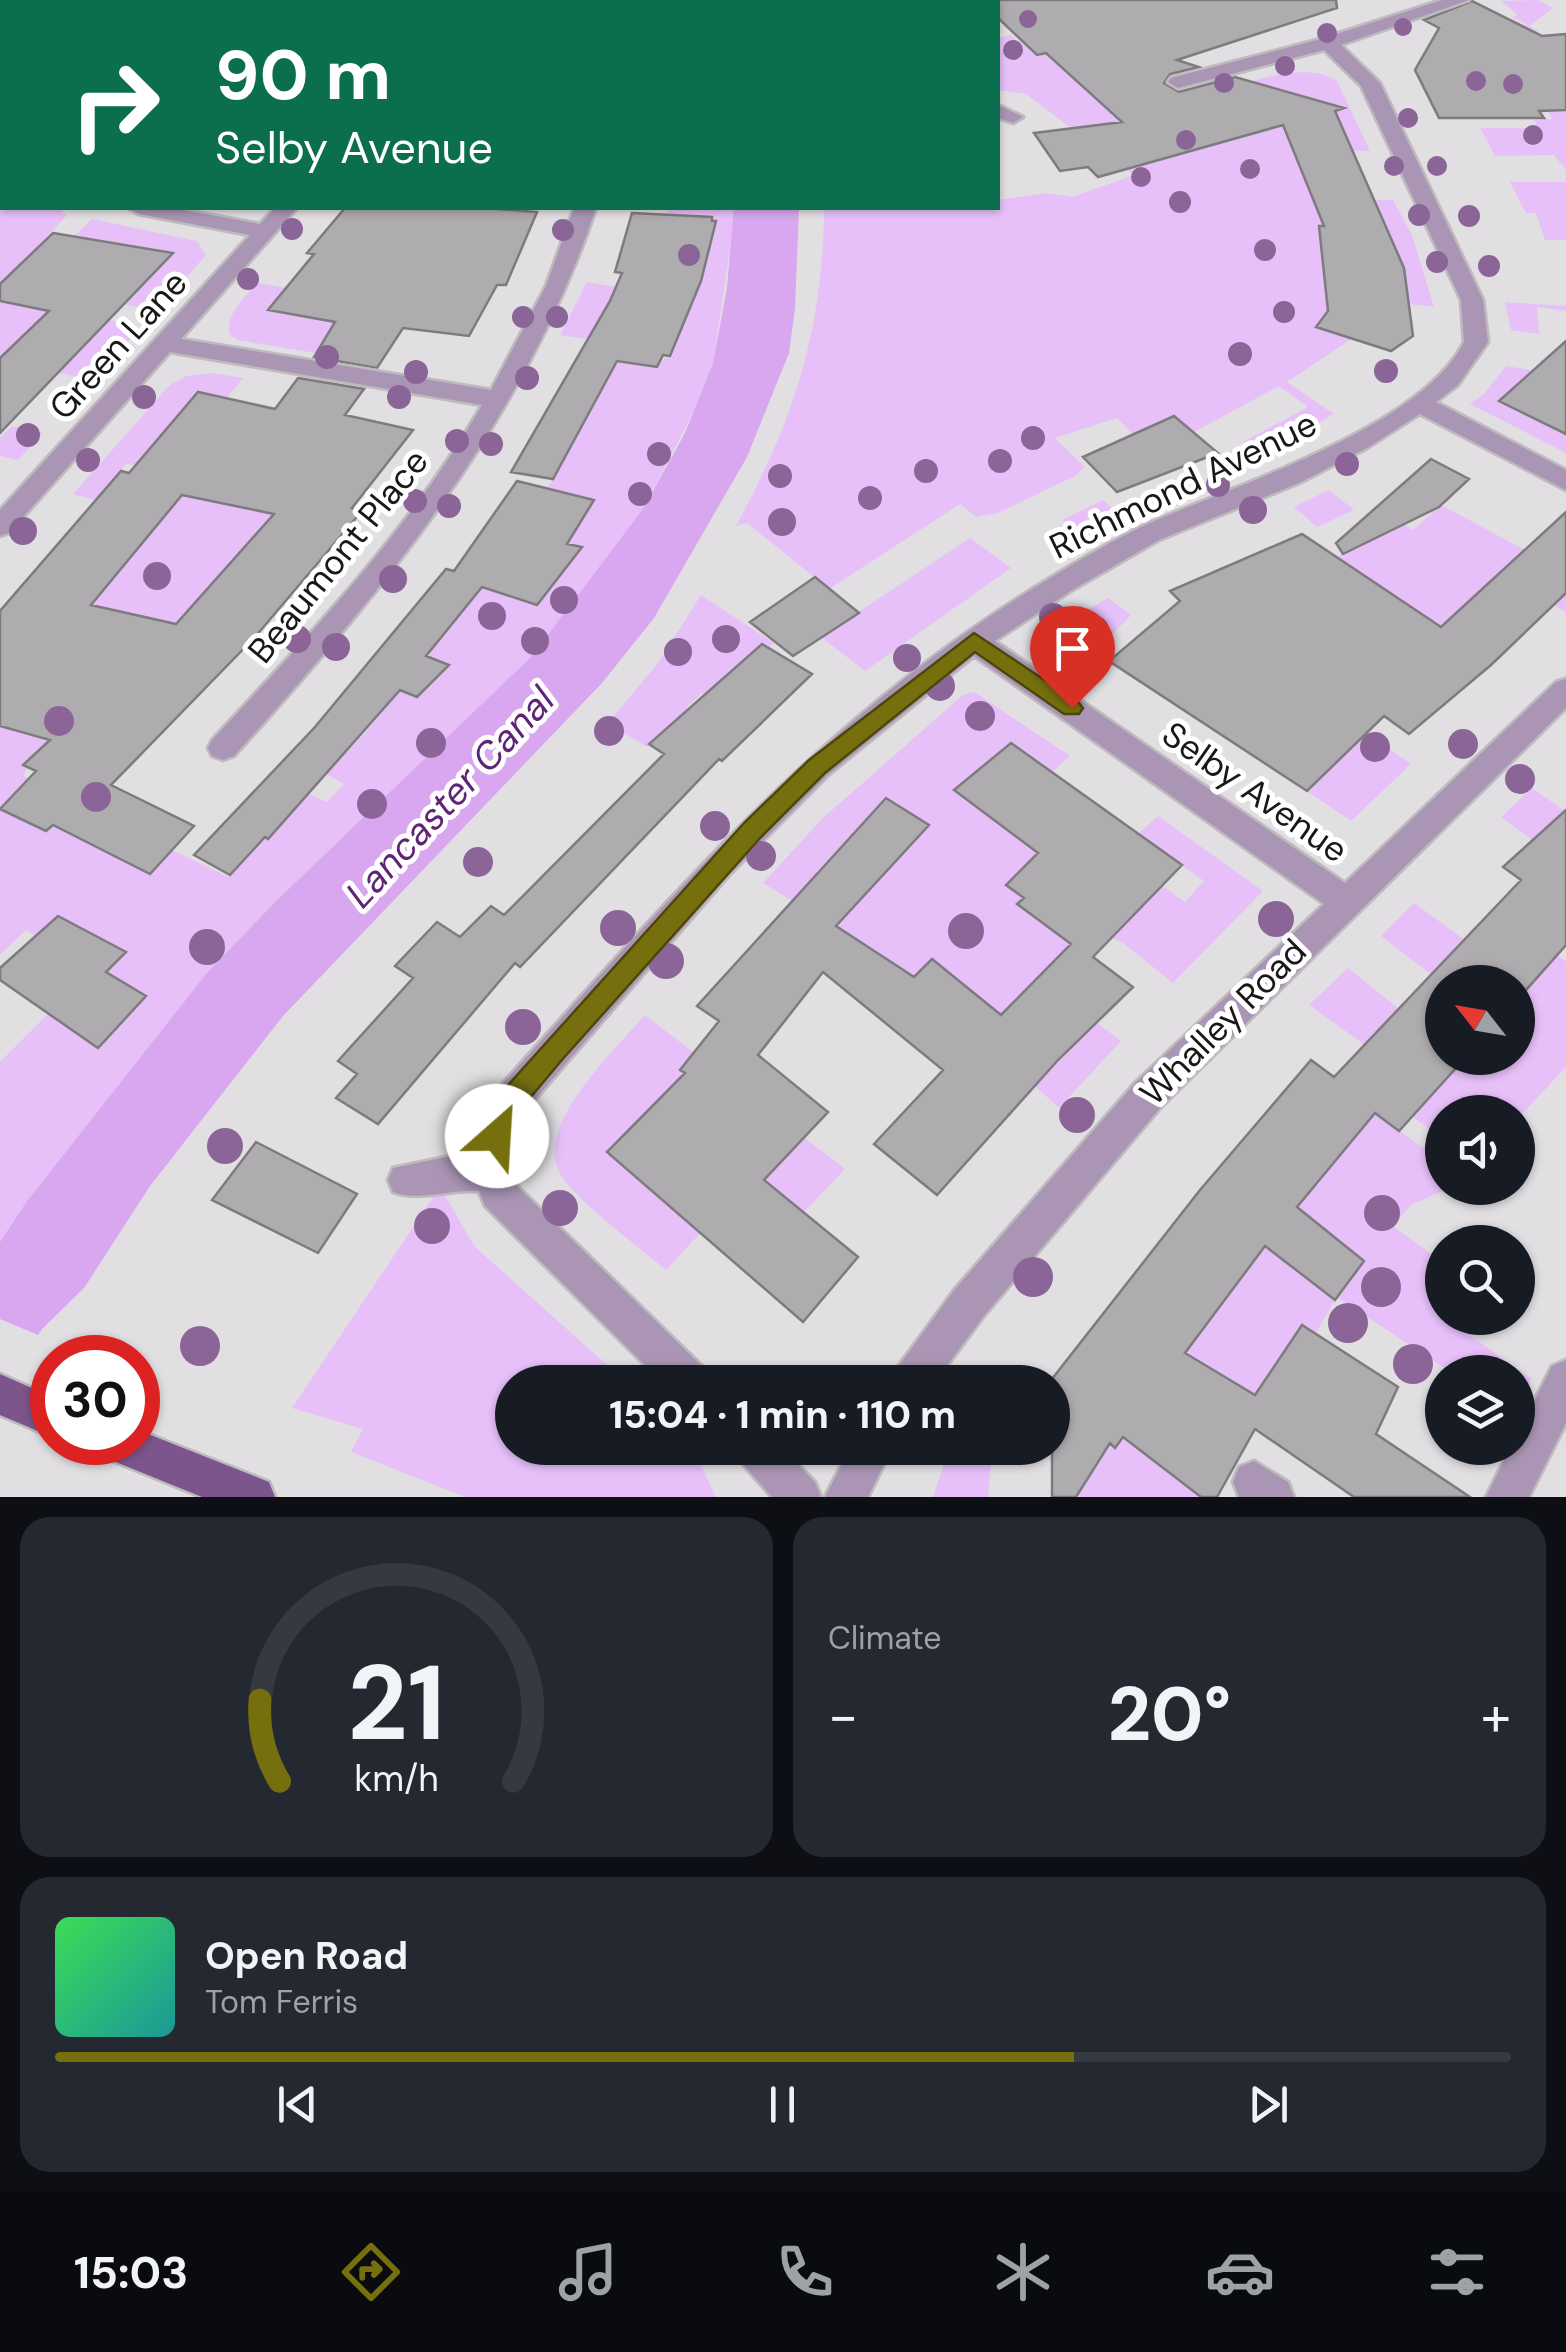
<!DOCTYPE html>
<html lang="en">
<head>
<meta charset="utf-8">
<style>
  :root { --surface:#171b24; --page:#242831; --text:#f1f3f6; --muted:#9ea1a6; --line:#363941; --accent:#766f0e }
  body { margin:0; font-family:"DM Sans",sans-serif; background:var(--page); color:var(--text); height:100vh; display:flex; flex-direction:column; font-size:38px; white-space:nowrap }
  * { box-sizing:border-box; margin:0 }
  p { font-size:32px; color:var(--muted) }
  .icon { flex:none; width:55px; height:55px; fill:none; stroke:currentColor; stroke-width:2; stroke-linecap:round; stroke-linejoin:round }
  .map { position:relative; height:1497px; overflow:hidden }
  .panel { display:flex; flex-direction:column; gap:20px; padding:20px; background:#0d0f14; flex:1 }
  .panel>* { flex:none }
  .top-card { position:absolute; left:0px; top:0px; width:1000px; height:210px; box-shadow:0 2px 8px #0004; background:#0b6e4f; color:#fff; overflow:hidden }
  .needle { width:65px; rotate:301deg }
  .buttons { position:absolute; left:1425px; top:965px; display:grid; gap:20px }
  .buttons a { display:grid; place-items:center; width:110px; height:110px; border-radius:50%; background:var(--surface); box-shadow:0 2px 8px #0004; font-size:50px }
  .speed { position:absolute; left:30px; top:1335px; display:flex; gap:20px; font-size:50px; font-weight:700; text-align:center }
  .speed>* { display:grid; place-content:center; width:130px; height:130px; border-radius:50%; background:var(--surface); box-shadow:0 2px 8px #0004; line-height:1 }
  .speed .limit { border:15px solid #d22; background:#fff; color:#111 }
  .pin { position:absolute; display:grid; place-items:center; width:85px; height:85px; color:#fff; margin:-102px -42px; border-radius:50% 50% 50% 0; rotate:-45deg; box-shadow:0 0 10px #0007 }
  .pin .icon { rotate:45deg }
  .me { position:absolute; width:110px; margin:-55px; rotate:26deg; stroke-linejoin:round; filter:drop-shadow(0 0 8px #0008) }
  .turn { display:flex; align-items:center; gap:35px; height:210px; padding:0 50px; font-size:45px }
  .turn .icon { width:130px; height:130px; stroke-width:2.5 }
  .turn b { display:block; font-size:70px; line-height:85px }
  .big { font-size:75px; font-weight:800; line-height:1.1 }
  .panel .tile { flex:1; display:flex; flex-direction:column; justify-content:center; gap:15px; min-width:0; padding:0 35px; border-radius:30px; background:var(--page) }
  .panel .dial { align-items:center; gap:0 }
  .dial svg { height:260px; overflow:visible; fill:none; stroke:var(--line); stroke-width:7; stroke-linecap:round; text-anchor:middle }
  .dial text { fill:var(--text); stroke:none }
  .song { display:flex; align-items:center; gap:30px }
  .cover { width:120px; height:120px; border-radius:15px; background:linear-gradient(135deg,hsl(130 70% 55%),hsl(180 70% 35%)) }
  .played { height:10px; border-radius:5px; background:linear-gradient(90deg,var(--accent) 70%,var(--line) 70%) }
  .keys { display:flex; justify-content:space-around; direction:ltr }
  .heat { display:flex; justify-content:space-between; align-items:center; font-size:55px; direction:ltr }
  .panel .tiles { flex:1; display:grid; gap:20px; grid-template-columns:1fr 1fr }
  .tile:last-child { grid-column:span 2 }
  .trip { position:absolute; left:495px; top:1365px; width:575px; height:100px; border-radius:50px; background:var(--surface); box-shadow:0 2px 8px #0004; font-weight:800; line-height:100px; text-align:center }
  .tabs { display:flex; height:160px; justify-content:space-around; align-items:center; background:#090b0e; color:var(--muted) }
  .tabs .icon { width:70px; height:70px }
  .tabs .on { color:var(--accent) }
  .tabs b { font-size:45px; color:var(--text) }
  .map>svg:first-child { display:block }
</style>
</head>
<body>
<div class="map">
<svg width="1566" height="1497" viewBox="0 0 1566 1497">
  <rect width="100%" height="100%" fill="#e1dfe2"/>
  <path fill="#e7c0f9" fill-rule="evenodd" d="M1067,0L1193,28L1132,131C1179,111 1290,50 1337,81L1370,151H1352L1381,218L1374,200H1393L1412,235L1434,307L1409,304L1407,284L1360,279L1356,336L1287,382L1334,414L1260,455L1243,442L1308,407L1279,386L1196,431L1146,447L1117,418L1055,438L1085,467L1075,476L998,513L976,517L960,504L829,589L747,523L736,526C794,420 823,330 824,208H998V200L1047,193L1072,197L1134,175L1026,94L998,90V38L1011,35L1017,41L1038,36Z
    M1538,0L1553,8L1529,26L1542,34L1526,36L1566,80V170L1554,155L1495,156L1480,128H1538L1534,120L1552,119L1543,102L1523,27L1526,24L1513,17L1518,15L1501,1Z
    M1510,182H1566V240H1545L1536,213H1526Z
    M0,194L2,208H63L62,212L67,215L30,254L50,259L92,219L197,241L206,255L156,311L123,304L172,253L115,242L98,259L0,290Z
    M390,208H494L459,281L344,309L325,336L357,342L346,358L238,340L230,335C224,315 245,298 257,283L286,288L269,309L355,254Z
    M669,208H734L733,229L713,363L698,403L643,509L611,555L532,656L275,902L206,974L27,1201L0,1242V1062L49,1013L78,962L26,930L0,955V726L134,615L69,600L168,482L184,495L232,505L327,446L226,597L21,765L27,768L23,776L99,805L150,873L172,850L228,877L309,794L327,802L344,784L326,774L365,733L486,581L497,592L537,605L547,592L508,578L587,511L595,499L548,488L618,358L657,367L674,348L661,236Z
    M587,282L616,287L593,340L560,335Z
    M0,301L52,308L0,358Z
    M1505,302L1566,306V311L1537,307L1539,334L1511,330Z
    M110,320L140,329L92,380L59,373Z
    M1541,360L1566,363L1499,401L1566,434V453L1470,404L1485,393L1506,366L1542,372Z
    M212,373L243,378L227,398L198,392L140,460L134,465L126,464L96,500L73,494L170,385L186,376Z
    M12,426L43,433L18,460L0,456V438Z
    M1329,490L1354,510L1317,527L1294,507Z
    M1103,500L1120,515L1080,535L1062,520Z
    M1441,505L1566,572V612L1499,575L1441,628L1310,570L1403,524L1413,530Z
    M970,538L1011,568L865,671L821,637Z
    M701,595L774,643L749,667L741,662L725,676L720,704L702,693L686,708L703,720L691,731L675,721L647,747L608,723L658,663Z
    M1108,598L1131,615L1078,670L1039,643L1041,638Z
    M1298,686L1411,764L1351,821L1307,791L1338,760Z
    M974,692L1070,756L1052,772L1011,743L974,804L993,820L1143,906L1162,886L1185,902L1204,881L1138,834L1158,816L1263,891L1173,983L1122,942L1089,929L1002,1014L1060,1061L1097,1023L1121,1041L1059,1108L911,974L763,883L823,818L963,695ZM886,798L859,900L816,872Z
    M1532,788L1565,811L1532,840L1501,817Z
    M1414,903L1465,940L1432,975L1381,936Z
    M1557,955L1566,961V1067L1518,1118V1112H1442V1188H1449L1411,1205L1393,1226L1442,1262V1318H1480L1470,1335L1531,1379L1518,1409V1372H1450L1337,1297L1364,1261L1319,1225L1279,1222L1374,1112L1423,1148L1434,1133L1413,1117L1465,1058H1518V999Z
    M1348,968L1399,1009L1365,1045L1309,1005Z
    M645,1015L845,1169L803,1213L756,1173L666,1270C639,1247 579,1203 562,1177C529,1129 616,1049 645,1015Z
    M440,1187L474,1246L626,1382H512V1448H688L697,1457L716,1497H465L351,1452L363,1429L292,1408Z
    M1268,1241L1274,1253L1335,1300L1304,1353L1290,1343L1279,1360L1278,1408L1151,1399Z
    M1132,1424L1171,1452L1162,1468L1201,1497H1079L1080,1475C1101,1461 1113,1441 1132,1424Z
    M949,1448H985L991,1461L988,1497H933Z"/>
  <path fill="#d8a7ef" d="M734,208H799L795,308L789,353L747,457L654,618L602,683L283,1016L150,1186L84,1288L42,1329L0,1394V1242L27,1201L206,974L275,902L532,656L643,509L685,433L713,363L727,288Z"/>
  <path fill="#e1dfe2" d="M0,1319L43,1337L0,1399Z"/>
  <path fill="#aeacae" stroke="#7d7b7e" stroke-width="2.5" fill-rule="evenodd" d="M978,0H1336L1337,8L1177,60L1199,67L1170,74L1164,83L1179,92L1235,77L1344,108L1335,111L1404,268L1413,336L1391,351L1316,327L1328,311L1319,226H1324L1283,125L1098,177L1088,167L1060,171L1034,133L1122,122L1046,53L1037,55L998,18V2Z
    M1472,1L1542,36L1566,34V110L1539,111L1544,118H1439L1415,70L1439,28L1424,20Z
    M345,208H486L537,212L506,285H497L469,336L403,328L377,368L314,357L335,322L268,310L314,254L307,253Z
    M632,213L712,217V221H716L701,281L670,356L663,355L657,367L617,361L553,479L511,472L610,301L622,273L615,272Z
    M53,233L173,253L0,433V358L49,311L0,301V284Z
    M1566,341V434L1499,401Z
    M298,378L364,389L345,415L413,430L352,508L362,511L255,637L111,785L194,826L150,874L53,825L46,831L0,809L36,771L23,765L50,740L0,726V611L121,471L129,473L198,392L275,409ZM182,495L274,514L176,624L91,605Z
    M1174,416L1218,453L1117,492L1083,457Z
    M1431,459L1469,479L1439,507L1343,554L1336,543Z
    M517,481L594,500L567,544L582,547L537,605L482,587L426,656L449,665L417,697L400,690L268,839L265,837L230,875L194,855L315,727L446,569L454,571Z
    M1566,512V593L1491,665L1409,734L1384,716L1307,791L1109,661L1180,601L1170,591L1302,534L1441,627Z
    M815,577L859,613L793,656L750,622Z
    M762,644L812,674L722,761L719,759L520,967L515,963L378,1124L336,1098L357,1074L338,1061L413,978L395,966L437,922L460,937L491,906L504,915L664,754L649,744Z
    M1011,743L1182,865L1093,957L1133,987L1058,1060L937,1195L874,1144L943,1070L823,972L758,1055L828,1112L764,1180L858,1257L803,1322L607,1152L685,1073L680,1070L719,1021L697,1006L886,798L929,825L836,926L914,977L932,959L1001,1015L1071,944L1017,904L1024,898L1006,885L1038,853L954,790Z
    M1566,810V945L1518,999V982H1442V1058H1465L1399,1131L1375,1113L1297,1207L1364,1261L1335,1300L1265,1246L1185,1353L1255,1395L1302,1325L1398,1387L1376,1434L1470,1497H1354L1255,1429L1217,1497H1201L1123,1437L1115,1448L1110,1443L1076,1497H1052V1379L1200,1190L1311,1060L1334,1077L1521,880L1503,867Z
    M58,916L126,952L106,972L146,996L98,1048L0,980V968Z
    M256,1142L357,1194L318,1253L212,1200Z"/>
  <g fill="none" stroke-linecap="round" stroke-linejoin="round">
    <g stroke="#bdbbbe" stroke-width="5">
      <path id="minor" d="M634,0H652V2H634Z
        M861,0H880L881,2H863Z
        M1442,0H1469L1341,45L1380,83L1483,300L1488,342L1458,385L1436,402L1566,470V490L1420,414L1367,448L1299,483L1159,540L1074,589L995,641L1345,883L1556,682L1566,679V708L1161,1107L983,1317L935,1382H891L897,1368L955,1289L1135,1083L1324,904L974,656L828,775L729,875L524,1112L516,1147V1185L704,1368L710,1382H662L485,1206L479,1191C452,1189 418,1202 393,1192L388,1180L393,1168L456,1155L479,1156L484,1126L496,1091C671,897 826,711 1055,575C1083,558 1112,541 1141,527C1227,487 1420,430 1464,342L1461,300L1361,86L1324,50L1178,88L1168,82L1171,78L1321,39Z
        M998,105L1023,117L1013,123L998,118Z
        M128,208H172L260,224L275,208H297L181,339L491,390L546,286L574,208H596C525,421 382,592 234,756L223,760L212,756L208,748L212,740C309,636 411,528 482,405L170,352L9,533L0,536V510L250,235L139,214Z
        M1566,1360V1423L1529,1497H1486L1510,1448H1518V1433L1552,1366Z
        M735,1448H782L815,1482L821,1497H772L741,1462Z
        M850,1448H892L868,1497H825Z
        M1254,1461L1288,1482L1294,1497H1239L1233,1482L1239,1467Z"/>
    </g>
    <g stroke="#bdbbbe" stroke-width="5">
      <path id="major" d="M0,1374L52,1397V1437L0,1415Z
        M138,1430L269,1482L275,1497H202L101,1456L95,1442H138Z"/>
    </g>
    <use href="#minor" fill="#aa95b4" fill-rule="evenodd"/>
    <use href="#major" fill="#7c558d" fill-rule="evenodd"/>
  </g>
  <g fill="#8b6598">
    <circle cx="1028" cy="19" r="9"/>
    <circle cx="1403" cy="27" r="9"/>
    <circle cx="1327" cy="33" r="10"/>
    <circle cx="1013" cy="50" r="10"/>
    <circle cx="1285" cy="66" r="10"/>
    <circle cx="1476" cy="81" r="10"/>
    <circle cx="1224" cy="83" r="10"/>
    <circle cx="1513" cy="84" r="10"/>
    <circle cx="1408" cy="118" r="10"/>
    <circle cx="1533" cy="135" r="10"/>
    <circle cx="1186" cy="140" r="10"/>
    <circle cx="1394" cy="166" r="10"/>
    <circle cx="1437" cy="166" r="10"/>
    <circle cx="1250" cy="169" r="10"/>
    <circle cx="1141" cy="177" r="10"/>
    <circle cx="1180" cy="202" r="11"/>
    <circle cx="1419" cy="215" r="11"/>
    <circle cx="1469" cy="216" r="11"/>
    <circle cx="292" cy="229" r="11"/>
    <circle cx="563" cy="230" r="11"/>
    <circle cx="1265" cy="250" r="11"/>
    <circle cx="689" cy="255" r="11"/>
    <circle cx="1437" cy="262" r="11"/>
    <circle cx="1489" cy="266" r="11"/>
    <circle cx="248" cy="279" r="11"/>
    <circle cx="1284" cy="312" r="11"/>
    <circle cx="523" cy="317" r="11"/>
    <circle cx="557" cy="317" r="11"/>
    <circle cx="1240" cy="354" r="12"/>
    <circle cx="327" cy="357" r="12"/>
    <circle cx="1386" cy="371" r="12"/>
    <circle cx="416" cy="372" r="12"/>
    <circle cx="527" cy="378" r="12"/>
    <circle cx="144" cy="397" r="12"/>
    <circle cx="399" cy="397" r="12"/>
    <circle cx="28" cy="435" r="12"/>
    <circle cx="1033" cy="438" r="12"/>
    <circle cx="457" cy="441" r="12"/>
    <circle cx="491" cy="444" r="12"/>
    <circle cx="659" cy="454" r="12"/>
    <circle cx="88" cy="460" r="12"/>
    <circle cx="1000" cy="461" r="12"/>
    <circle cx="1347" cy="464" r="12"/>
    <circle cx="926" cy="471" r="12"/>
    <circle cx="780" cy="476" r="12"/>
    <circle cx="1218" cy="485" r="12"/>
    <circle cx="640" cy="494" r="12"/>
    <circle cx="870" cy="498" r="12"/>
    <circle cx="415" cy="501" r="12"/>
    <circle cx="449" cy="506" r="12"/>
    <circle cx="1253" cy="510" r="14"/>
    <circle cx="782" cy="522" r="14"/>
    <circle cx="23" cy="531" r="14"/>
    <circle cx="157" cy="576" r="14"/>
    <circle cx="393" cy="579" r="14"/>
    <circle cx="564" cy="600" r="14"/>
    <circle cx="492" cy="616" r="14"/>
    <circle cx="1053" cy="617" r="14"/>
    <circle cx="1095" cy="630" r="14"/>
    <circle cx="297" cy="639" r="14"/>
    <circle cx="726" cy="639" r="14"/>
    <circle cx="535" cy="641" r="14"/>
    <circle cx="336" cy="647" r="14"/>
    <circle cx="678" cy="652" r="14"/>
    <circle cx="907" cy="658" r="14"/>
    <circle cx="940" cy="686" r="15"/>
    <circle cx="980" cy="716" r="15"/>
    <circle cx="59" cy="721" r="15"/>
    <circle cx="609" cy="731" r="15"/>
    <circle cx="431" cy="743" r="15"/>
    <circle cx="1463" cy="744" r="15"/>
    <circle cx="1375" cy="747" r="15"/>
    <circle cx="1520" cy="779" r="15"/>
    <circle cx="96" cy="797" r="15"/>
    <circle cx="372" cy="804" r="15"/>
    <circle cx="715" cy="826" r="15"/>
    <circle cx="761" cy="856" r="15"/>
    <circle cx="478" cy="862" r="15"/>
    <circle cx="1276" cy="919" r="18"/>
    <circle cx="618" cy="928" r="18"/>
    <circle cx="966" cy="931" r="18"/>
    <circle cx="207" cy="947" r="18"/>
    <circle cx="666" cy="961" r="18"/>
    <circle cx="523" cy="1027" r="18"/>
    <circle cx="1077" cy="1115" r="18"/>
    <circle cx="225" cy="1146" r="18"/>
    <circle cx="560" cy="1208" r="18"/>
    <circle cx="1382" cy="1213" r="18"/>
    <circle cx="432" cy="1226" r="18"/>
    <circle cx="1033" cy="1277" r="20"/>
    <circle cx="1381" cy="1287" r="20"/>
    <circle cx="1348" cy="1323" r="20"/>
    <circle cx="200" cy="1346" r="20"/>
    <circle cx="1413" cy="1364" r="20"/>
  </g>
  <path fill="#766f0e" stroke="#4d4809" stroke-width="2.5" d="M974,633L1079,703L1083,708L1079,714H1064L975,652L825,773L761,837L561,1061L520,1110L506,1145L497,1149L487,1145L483,1136L500,1094L744,823L809,760Z"/>
  <g text-anchor="middle" dominant-baseline="central" stroke-width="10" stroke-linejoin="round" paint-order="stroke">
    <g font-size="35" fill="#191819" stroke="#fff">
      <text transform="translate(118 345) rotate(-48)">Green Lane</text>
      <text transform="translate(1183 485) rotate(-26)">Richmond Avenue</text>
      <text transform="translate(338 556) rotate(-51)">Beaumont Place</text>
      <text transform="translate(1255 792) rotate(35)">Selby Avenue</text>
      <text transform="translate(1223 1022) rotate(-45)">Whalley Road</text>
    </g>
    <g font-size="38" font-style="italic" fill="#602477" stroke="#fff">
      <text transform="translate(450 797) rotate(-47)">Lancaster Canal</text>
    </g>
  </g>
</svg>
<div class="buttons">
<a><svg class="needle" viewBox="-14 -14 28 28"><path d="M0-13l5 13h-10z" fill="#e53935"/><path d="M0 13l5-13h-10z" fill="#9ea1a6"/></svg></a>
<a><svg class="icon" aria-label="sound" viewBox="0 0 24 24"><path d="M4 9h4l5-4v14l-5-4H4zM17 9q2 3 0 6"/></svg></a>
<a><svg class="icon" aria-label="search" viewBox="0 0 24 24"><circle cx="10" cy="10" r="6"/><path d="M15 15l6 6"/></svg></a>
<a><svg class="icon" aria-label="layers" viewBox="0 0 24 24"><path d="M12 4l9 5-9 5-9-5zM3 14l9 5 9-5"/></svg></a>
</div>
<div class="speed"><div class="limit">30</div></div>
<div class="pin" style="left:1072px;top:708px;background:#d93025"><svg class="icon" aria-label="arrive" viewBox="0 0 24 24"><path d="M6 21V4h12l-3 4 3 4H6"/></svg></div>
<svg class="me" style="left:497px;top:1136px" viewBox="-20 -20 40 40"><circle r="19" fill="#fff"/><path d="M0-13L10 11 0 6-10 11z" fill="#766f0e"/></svg>
<div class="trip">15:04 · 1 min · 110 m</div>
<div class="top-card">
<div class="turn"><svg class="icon" aria-label="right" viewBox="0 0 24 24"><path d="M7 20v-9h11M14 6l5 5-5 5"/></svg><div><b>90 m</b>Selby Avenue</div></div>
</div>
</div>
<section class="panel">
<div class="tiles">
<div class="tile dial"><svg viewBox="0 0 100 80">
<path d="M14 69A42 42 0 1 1 86 69"/>
<path d="M14 69A42 42 0 0 1 8 44" stroke="#766f0e"/>
<text x="50" y="56" font-size="32" font-weight="700">21</text>
<text x="50" y="72" font-size="11">km/h</text>
</svg></div>
<div class="tile"><p>Climate</p>
<div class="heat"><a>−</a><b class="big">20°</b><a>+</a></div>
</div>
<div class="tile">
<div class="song"><i class="cover"></i><div><b>Open Road</b><p>Tom Ferris</p></div></div>
<div class="played"></div>
<div class="keys"><svg class="icon" aria-label="previous" viewBox="0 0 24 24"><path d="M18 5L8 12l10 7zM5 5v14"/></svg><svg class="icon" aria-label="pause" viewBox="0 0 24 24"><path d="M8 5v14M16 5v14"/></svg><svg class="icon" aria-label="next" viewBox="0 0 24 24"><path d="M6 5l10 7-10 7zM19 5v14"/></svg></div>
</div>
</div>
</section>
<nav class="tabs">
<b>15:03</b>
<svg class="icon on" aria-label="directions" viewBox="0 0 24 24"><path d="M12 3l9 9-9 9-9-9zM9 14v-3h6M13 9l2 2-2 2"/></svg>
<svg class="icon" aria-label="music" viewBox="0 0 24 24"><path d="M9 18V5l10-2v13"/><circle cx="6" cy="18" r="3"/><circle cx="16" cy="16" r="3"/></svg>
<svg class="icon" aria-label="phone" viewBox="0 0 24 24"><path d="M5 4h4l2 5-3 2q2 4 5 5l2-3 5 2v4C11 20 4 13 5 4z"/></svg>
<svg class="icon" aria-label="climate" viewBox="0 0 24 24"><path d="M12 3v18M4 7l16 10M4 17L20 7"/></svg>
<svg class="icon" aria-label="car" viewBox="0 0 24 24"><path d="M5 17H2v-5l4-1 3-4h7l3 4 3 1v5h-3M9 17h6M6 11h13"/><circle cx="7" cy="17" r="2"/><circle cx="17" cy="17" r="2"/></svg>
<svg class="icon" aria-label="filters" viewBox="0 0 24 24"><path d="M4 7h16M4 17h16"/><circle cx="9" cy="7" r="2"/><circle cx="15" cy="17" r="2"/></svg>
</nav>
</body>
</html>
